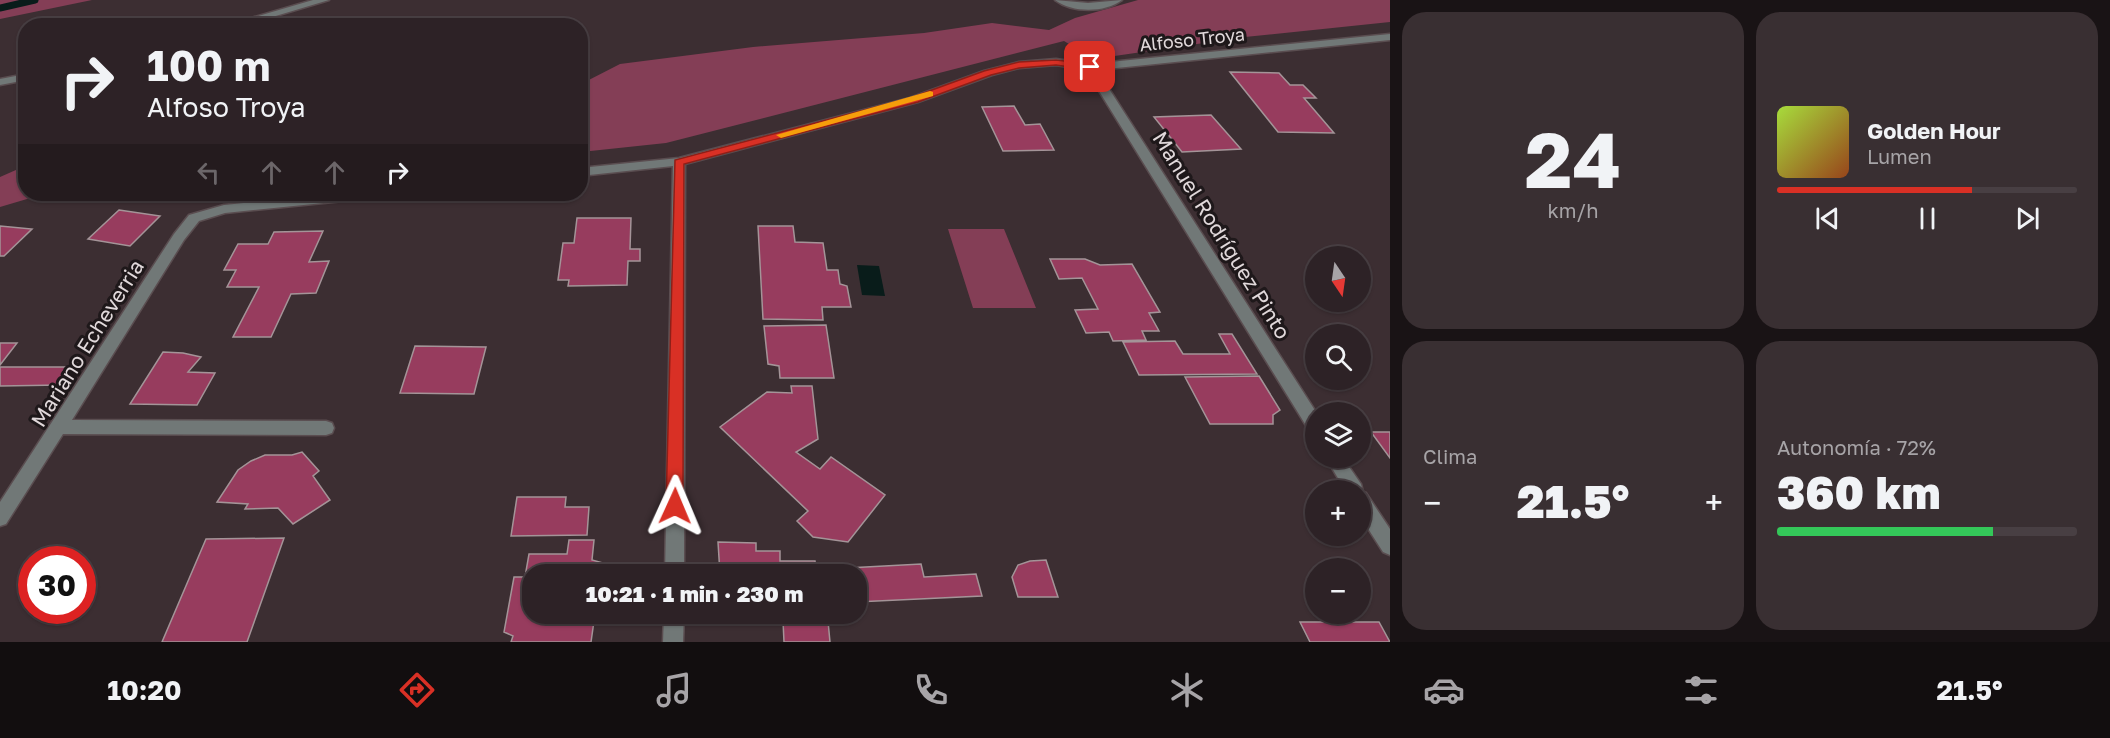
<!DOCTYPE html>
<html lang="es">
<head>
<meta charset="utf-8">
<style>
  :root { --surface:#2d2226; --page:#392f32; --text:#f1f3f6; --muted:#a7a4a7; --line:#483f43; --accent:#d93025 }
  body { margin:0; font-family:"Golos Text",sans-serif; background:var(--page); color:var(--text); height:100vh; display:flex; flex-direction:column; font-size:22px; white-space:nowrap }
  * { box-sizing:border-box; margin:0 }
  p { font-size:20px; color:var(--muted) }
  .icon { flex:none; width:33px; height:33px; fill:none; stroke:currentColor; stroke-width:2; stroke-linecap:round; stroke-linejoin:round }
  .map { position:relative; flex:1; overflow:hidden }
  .side { display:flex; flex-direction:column; gap:12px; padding:12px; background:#191315; width:720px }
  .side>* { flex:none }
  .banner { position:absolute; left:18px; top:18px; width:570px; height:183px; border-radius:24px; box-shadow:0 2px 4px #0004,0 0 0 2px var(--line); background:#2d2226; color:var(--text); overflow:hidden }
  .needle { width:39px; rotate:167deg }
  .buttons { position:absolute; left:1305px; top:246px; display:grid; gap:12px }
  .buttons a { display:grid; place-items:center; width:66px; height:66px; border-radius:50%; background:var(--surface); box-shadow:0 2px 4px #0004,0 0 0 2px var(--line); font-size:30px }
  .speed { position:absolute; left:18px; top:546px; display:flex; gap:12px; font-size:30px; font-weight:700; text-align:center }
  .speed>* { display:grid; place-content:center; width:78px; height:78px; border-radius:50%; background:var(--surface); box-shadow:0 2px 4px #0004,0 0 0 2px var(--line); line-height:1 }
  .speed .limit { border:9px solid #d22; background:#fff; color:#111 }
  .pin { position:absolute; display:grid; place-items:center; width:51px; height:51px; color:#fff; margin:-26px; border-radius:12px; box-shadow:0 3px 9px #0006 }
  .me { position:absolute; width:66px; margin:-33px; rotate:1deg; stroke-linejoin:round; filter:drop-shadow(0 0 4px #0008) }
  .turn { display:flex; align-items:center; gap:21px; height:126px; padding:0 30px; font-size:27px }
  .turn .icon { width:78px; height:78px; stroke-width:2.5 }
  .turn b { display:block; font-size:42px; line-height:51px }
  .lanes { display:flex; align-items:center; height:57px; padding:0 30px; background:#0003; justify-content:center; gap:30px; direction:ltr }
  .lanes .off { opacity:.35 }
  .big { font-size:45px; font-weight:800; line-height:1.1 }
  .side .card { flex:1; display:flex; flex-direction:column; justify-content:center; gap:9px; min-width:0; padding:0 21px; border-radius:24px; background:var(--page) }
  .side .dial { align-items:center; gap:0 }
  .dial b { font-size:78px; line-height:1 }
  .song { display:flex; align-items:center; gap:18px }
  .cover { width:72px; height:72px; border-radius:9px; background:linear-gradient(135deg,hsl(80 70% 55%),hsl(20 70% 35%)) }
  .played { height:6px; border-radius:3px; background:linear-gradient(90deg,var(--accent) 65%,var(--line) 65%) }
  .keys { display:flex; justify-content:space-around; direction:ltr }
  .heat { display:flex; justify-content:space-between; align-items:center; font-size:33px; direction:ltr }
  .charge { height:9px; border-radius:4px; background:linear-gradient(90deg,#34c759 72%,var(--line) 0) }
  .side .tiles { flex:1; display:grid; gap:12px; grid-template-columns:repeat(2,1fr) }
  .trip { position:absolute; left:522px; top:564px; width:345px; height:60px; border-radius:24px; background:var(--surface); box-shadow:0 2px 4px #0004,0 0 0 2px var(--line); font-weight:800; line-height:60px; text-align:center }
  .tabs { display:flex; height:96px; justify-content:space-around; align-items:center; background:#120e0f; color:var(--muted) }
  .tabs .icon { width:42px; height:42px }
  .tabs .selected { color:var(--accent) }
  .tabs b { font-size:27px; color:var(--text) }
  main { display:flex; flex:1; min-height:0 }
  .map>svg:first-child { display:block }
</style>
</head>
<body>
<main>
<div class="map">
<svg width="1390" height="642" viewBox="0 0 1390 642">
  <rect width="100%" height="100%" fill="#3c2e32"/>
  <path fill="#843e56" d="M0,0H92L0,19Z
    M1138,0H1390V22L1245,37L1094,59L1064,41L666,143L581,152V84L620,64L753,47L924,33L992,23L1049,30L1075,18Z
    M25,166L26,194H62L27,199L0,207V177Z
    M948,229H1004L1036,308H973Z"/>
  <path fill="#091c1a" d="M857,265L879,266L885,296L862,295Z"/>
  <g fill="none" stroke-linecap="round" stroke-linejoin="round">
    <path stroke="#091c1a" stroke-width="7" d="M0,8L35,0"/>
  </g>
  <path fill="#973c5e" stroke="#a49498" stroke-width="1.5" d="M1230,72L1279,73L1290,85H1303L1316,98H1304L1334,133L1278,132Z
    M1014,106L1025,125L1040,124L1054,150L1003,151L982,107Z
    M1211,115L1241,149L1182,152L1154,117Z
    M119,210L160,216L130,246L88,239Z
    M577,218H631L630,249H640V261H628L627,285L568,286L569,280H558L563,243H574Z
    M0,226L32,229L4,256H0Z
    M758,226H793L795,242L823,243L827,270H838L840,284L847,286L851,307H822L823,320L763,319Z
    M323,231L309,262L329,261L316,293L291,294L271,337H233L259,287H227L236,270H224L238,244H268L274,232Z
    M1050,259H1085L1100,265L1132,264L1160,312L1149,313L1159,331H1142L1146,340L1113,341L1109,332L1086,333L1075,310L1098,309L1082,278L1059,279Z
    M826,325L834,378H780L779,366L768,364L764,326Z
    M1219,334H1232L1257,374L1139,375L1123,342L1175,341L1183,354H1230Z
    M0,343H17L0,365Z
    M415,346L486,347L474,394L400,393Z
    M163,352L183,353L201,357L188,372L215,373L197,405L130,404Z
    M0,367H73L61,385L0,386Z
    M1259,376L1280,410L1273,415V424H1210L1185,377Z
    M791,386H812L818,439L796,452L820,469L831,457L885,495L848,542L813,537L797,521L808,511L720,427L767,392L792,393Z
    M1371,432H1390V458Z
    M302,452L319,471L313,476L330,500L293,524L278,508L245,509L248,504L217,502L238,470L251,461L265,455H292Z
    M517,497H566L565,507H589L587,535L511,536Z
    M284,538L247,642H162L206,539Z
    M569,540H594L592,560L603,563L601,574H532V614H595L591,642H511L513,636L504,632L514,577H525L529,554H567Z
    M718,542L756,543V551H780V561H815L816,574H720Z
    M1046,560L1058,597H1018L1012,577L1018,565L1030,561Z
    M921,564L924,577L976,574L982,596L856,602V574H830L829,569Z
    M783,621H828L830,642H784Z
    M1300,622H1379L1390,642H1310Z"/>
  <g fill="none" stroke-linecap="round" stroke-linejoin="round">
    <g stroke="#5a4d50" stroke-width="3">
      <path id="minor" d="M313,0H329L242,26H224Z
        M1055,0L1088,3L1122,0C1105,13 1072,13 1055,0Z
        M1390,34V40L1097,70L1316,412V434L1310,432L1086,70L1056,65L1019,68L992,75L918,102L685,164L684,574H665L673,166L580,176V168L679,158L910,98L984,71L1019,62L1056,59L1090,64Z
        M26,74V80L0,85V79Z
        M336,194H379L373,198L225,213L199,221L184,240L72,420L326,421L332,423L334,428L332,433L326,435L63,434L6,524L0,526V502L174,234L189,215L224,205Z
        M1326,458H1343L1361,484L1363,492L1366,493L1390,529V555L1383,552L1360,516V490H1345Z
        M664,614H684L683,642H663Z"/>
    </g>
    <use href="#minor" fill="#717877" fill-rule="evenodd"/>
  </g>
  <path fill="#d93025" stroke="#8d1f18" stroke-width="1.5" d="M1056,60L1090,64L1095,67L1090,70L1056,65L1019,68L991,75L918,102L684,164L683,506L681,511L675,513L669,511L666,506L675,160L910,98L984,71L1019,62Z"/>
  <path fill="#f59e0b" d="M930,91L933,92V96L781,138L776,135Z"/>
  <g text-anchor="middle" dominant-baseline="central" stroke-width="6" stroke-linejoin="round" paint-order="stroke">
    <g font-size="18" fill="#e1d9db" stroke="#1e181a">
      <text transform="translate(1192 39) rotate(-6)">Alfoso Troya</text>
    </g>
    <g font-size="21" fill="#e1d9db" stroke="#1e181a">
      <text transform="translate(1222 235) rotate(58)">Manuel Rodríguez Pinto</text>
      <text transform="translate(87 343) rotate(-58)">Mariano Echeverria</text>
    </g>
  </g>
</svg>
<div class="buttons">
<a><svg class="needle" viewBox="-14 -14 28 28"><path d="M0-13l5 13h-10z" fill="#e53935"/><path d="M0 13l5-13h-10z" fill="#a7a4a7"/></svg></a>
<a><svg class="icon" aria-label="search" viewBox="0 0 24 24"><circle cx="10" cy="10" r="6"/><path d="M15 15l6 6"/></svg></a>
<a><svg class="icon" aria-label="layers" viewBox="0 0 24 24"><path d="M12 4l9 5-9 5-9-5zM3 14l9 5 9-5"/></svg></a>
<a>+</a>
<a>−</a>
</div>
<div class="speed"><div class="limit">30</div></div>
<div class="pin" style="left:1090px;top:67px;background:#d93025"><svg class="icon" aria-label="arrive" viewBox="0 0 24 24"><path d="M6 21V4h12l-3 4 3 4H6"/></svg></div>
<svg class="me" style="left:675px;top:506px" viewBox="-20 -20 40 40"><path d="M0-17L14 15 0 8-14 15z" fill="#d93025" stroke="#fff" stroke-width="4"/></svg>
<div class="trip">10:21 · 1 min · 230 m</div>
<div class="banner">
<div class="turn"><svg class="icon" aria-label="right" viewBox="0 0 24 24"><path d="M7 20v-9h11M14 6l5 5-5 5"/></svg><div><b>100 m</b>Alfoso Troya</div></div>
<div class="lanes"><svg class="icon off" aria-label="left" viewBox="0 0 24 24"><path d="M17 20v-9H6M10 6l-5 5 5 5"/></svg><svg class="icon off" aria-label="ahead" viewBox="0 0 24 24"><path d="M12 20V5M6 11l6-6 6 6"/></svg><svg class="icon off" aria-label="ahead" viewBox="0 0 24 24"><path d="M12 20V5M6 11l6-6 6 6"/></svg><svg class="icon" aria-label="right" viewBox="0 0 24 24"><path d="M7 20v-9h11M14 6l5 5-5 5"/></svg></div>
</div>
</div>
<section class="side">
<div class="tiles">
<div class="card dial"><b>24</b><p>km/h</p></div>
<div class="card">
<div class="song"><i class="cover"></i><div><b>Golden Hour</b><p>Lumen</p></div></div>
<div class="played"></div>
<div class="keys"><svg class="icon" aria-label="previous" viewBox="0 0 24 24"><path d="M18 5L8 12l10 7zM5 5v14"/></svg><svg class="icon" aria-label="pause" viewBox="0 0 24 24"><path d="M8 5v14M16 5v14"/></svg><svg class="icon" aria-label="next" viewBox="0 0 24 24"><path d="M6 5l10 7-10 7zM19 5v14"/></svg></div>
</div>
<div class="card"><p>Clima</p>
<div class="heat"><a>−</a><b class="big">21.5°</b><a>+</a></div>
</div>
<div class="card"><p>Autonomía · 72%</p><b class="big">360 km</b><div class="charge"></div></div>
</div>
</section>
</main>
<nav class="tabs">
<b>10:20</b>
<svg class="icon selected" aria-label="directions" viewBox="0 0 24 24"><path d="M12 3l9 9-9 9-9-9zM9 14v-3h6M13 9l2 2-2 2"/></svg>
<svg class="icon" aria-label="music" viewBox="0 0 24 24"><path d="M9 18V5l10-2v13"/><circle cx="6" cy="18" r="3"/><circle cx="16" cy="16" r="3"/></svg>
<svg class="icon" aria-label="phone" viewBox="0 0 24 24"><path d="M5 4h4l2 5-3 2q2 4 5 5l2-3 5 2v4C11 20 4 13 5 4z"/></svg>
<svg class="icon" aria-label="climate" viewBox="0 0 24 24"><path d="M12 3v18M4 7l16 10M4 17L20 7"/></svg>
<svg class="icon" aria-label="car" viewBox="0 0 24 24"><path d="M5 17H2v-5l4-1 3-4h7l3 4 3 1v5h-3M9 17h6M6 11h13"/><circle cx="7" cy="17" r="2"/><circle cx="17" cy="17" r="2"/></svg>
<svg class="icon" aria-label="filters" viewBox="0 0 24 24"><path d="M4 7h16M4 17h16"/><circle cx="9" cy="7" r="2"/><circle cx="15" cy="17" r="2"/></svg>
<b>21.5°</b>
</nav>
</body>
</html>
